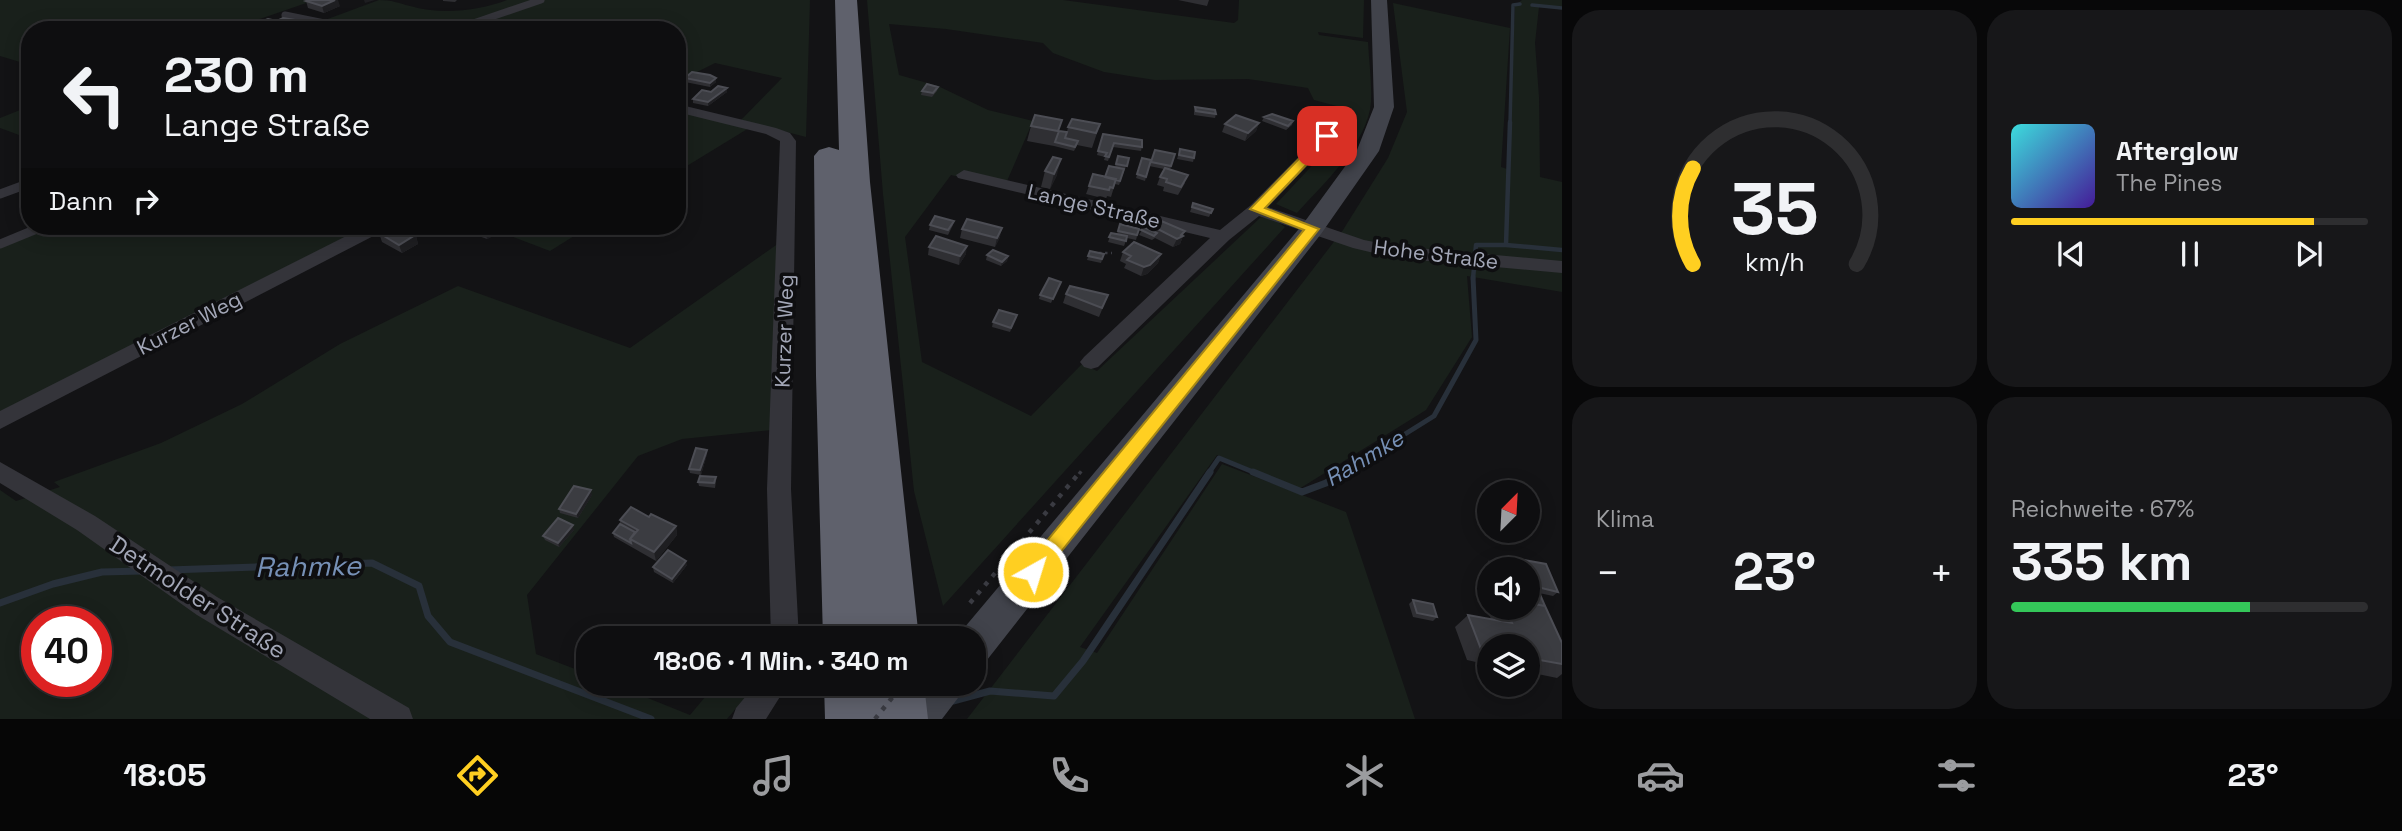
<!DOCTYPE html>
<html lang="de">
<head>
<meta charset="utf-8">
<style>
  :root { --surface:#0e0e10; --page:#171719; --text:#f1f3f6; --muted:#9b9c9f; --line:#2e2e30; --accent:#ffcf21 }
  body { margin:0; font-family:"Space Grotesk",sans-serif; background:var(--page); color:var(--text); height:100vh; display:flex; flex-direction:column; font-size:26px; white-space:nowrap }
  * { box-sizing:border-box; margin:0 }
  p { font-size:23px; color:var(--muted) }
  .icon { flex:none; width:38px; height:38px; fill:none; stroke:currentColor; stroke-width:2; stroke-linecap:round; stroke-linejoin:round }
  .map { position:relative; flex:1; overflow:hidden }
  .details { display:flex; flex-direction:column; gap:10px; padding:10px; background:#080809; width:840px }
  .details>* { flex:none }
  .banner { position:absolute; left:21px; top:21px; width:665px; height:214px; border-radius:28px; box-shadow:0 4px 18px #0003,0 0 0 2px var(--line); background:#0e0e10; color:var(--text); overflow:hidden }
  .needle { width:46px; rotate:24deg }
  .buttons { position:absolute; left:1477px; top:480px; display:grid; gap:14px }
  .buttons a { display:grid; place-items:center; width:63px; height:63px; border-radius:50%; background:var(--surface); box-shadow:0 4px 18px #0003,0 0 0 2px var(--line); font-size:35px }
  .speed { position:absolute; left:21px; top:606px; display:flex; gap:14px; font-size:35px; font-weight:700; text-align:center }
  .speed>* { display:grid; place-content:center; width:91px; height:91px; border-radius:50%; background:var(--surface); box-shadow:0 4px 18px #0003,0 0 0 2px var(--line); line-height:1 }
  .speed .limit { border:10px solid #d22; background:#fff; color:#111 }
  .pin { position:absolute; display:grid; place-items:center; width:60px; height:60px; color:#fff; margin:-30px; border-radius:14px; box-shadow:0 4px 10px #0006 }
  .me { position:absolute; width:77px; margin:-38px; rotate:39deg; stroke-linejoin:round; filter:drop-shadow(0 0 5px #0008) }
  .turn { display:flex; align-items:center; gap:24px; height:147px; padding:0 28px; font-size:32px }
  .turn .icon { width:91px; height:91px; stroke-width:2.5 }
  .turn b { display:block; font-size:49px; line-height:60px }
  .then { display:flex; align-items:center; height:66px; padding:0 28px; background:#0003; gap:14px; font-size:26px }
  .big { font-size:52px; font-weight:700; line-height:1.1 }
  .details .widget { flex:1; display:flex; flex-direction:column; justify-content:center; gap:10px; min-width:0; padding:0 24px; border-radius:28px; background:var(--page) }
  .details .dial { align-items:center; gap:0 }
  .dial svg { height:182px; overflow:visible; fill:none; stroke:var(--line); stroke-width:7; stroke-linecap:round; text-anchor:middle }
  .dial text { fill:var(--text); stroke:none }
  .song { display:flex; align-items:center; gap:21px }
  .cover { width:84px; height:84px; border-radius:10px; background:linear-gradient(135deg,hsl(180 70% 55%),hsl(260 70% 35%)) }
  .played { height:7px; border-radius:4px; background:linear-gradient(90deg,var(--accent) 85%,var(--line) 85%) }
  .keys { display:flex; justify-content:space-around; direction:ltr }
  .heat { display:flex; justify-content:space-between; align-items:center; font-size:38px; direction:ltr }
  .charge { height:10px; border-radius:5px; background:linear-gradient(90deg,#34c759 67%,var(--line) 0) }
  .details .tiles { flex:1; display:grid; gap:10px; grid-template-columns:repeat(2,1fr) }
  .trip { position:absolute; left:576px; top:626px; width:410px; height:70px; border-radius:28px; background:var(--surface); box-shadow:0 4px 18px #0003,0 0 0 2px var(--line); font-weight:700; line-height:70px; text-align:center }
  .tabs { display:flex; height:112px; justify-content:space-around; align-items:center; background:#060606; color:var(--muted) }
  .tabs .icon { width:49px; height:49px }
  .tabs .selected { color:var(--accent) }
  .tabs b { font-size:32px; color:var(--text) }
  main { display:flex; flex:1; min-height:0 }
  .map>svg:first-child { display:block }
</style>
</head>
<body>
<main>
<div class="map">
<svg width="1562" height="719" viewBox="0 0 1562 719">
  <rect width="100%" height="100%" fill="#131315"/>
  <path fill="#19201b" fill-rule="evenodd" d="M0,0H315L228,30H30V65L0,56Z
    M379,0C392,0 398,3 410,6C440,15 479,11 507,0H810L806,137L741,120L782,78L715,63L677,82V30H368L325,20Z
    M867,0H1063L1234,23L1238,20L1239,0H1364L1363,38L1318,32L1319,35L1368,42C1369,62 1372,82 1371,102C1368,143 1323,184 1297,213L1276,204L1353,122L1339,117L1348,109L1314,100L1308,88L1248,79L1155,80L1104,72L1053,53L1043,43L946,29L889,24L899,75L938,86L988,110L1033,121L1004,188L951,175L905,237L922,362L1031,416L1082,364L1097,371L1261,217L1275,220L1285,227L943,606L914,491L883,194Z
    M1522,0H1562V7L1531,5L1539,7L1535,43L1539,97L1540,177L1562,182V292L1467,276L1472,337L1426,410L1299,489L1217,455L1080,647L1097,653L1222,464L1346,512L1415,719H967L1343,230L1388,158L1407,112L1393,3L1510,28L1501,167L1507,169L1515,5H1521L1518,3Z
    M30,106V139L0,128V118Z
    M677,111L749,128L677,172Z
    M54,226H367L0,413V248Z
    M484,226H590L550,251Z
    M779,243L772,430L682,439L638,456L527,595L536,654L588,674V684H613L690,715L716,684H757L727,719H0V490L16,501L60,487L54,482L161,443L242,404L340,344L458,286L630,348ZM37,621H96V681H37Z"/>
  <g fill="none" stroke-linecap="round" stroke-linejoin="round">
    <path stroke="#28303a" stroke-width="3.5" d="M1532,5L1562,8
      M1510,124L1513,5L1520,4"/>
    <path stroke="#28303a" stroke-width="4.5" d="M1506,245L1562,250
      M1473,279L1476,245H1506L1510,122"/>
    <path stroke="#28303a" stroke-width="5" d="M1208,474L1219,458L1258,474
      M1341,474L1434,416L1476,340L1473,277"/>
    <path stroke="#28303a" stroke-width="7" d="M1253,472L1302,492L1326,483L1344,472
      M169,570L372,563L419,586L428,616L450,642L651,719
      M0,603L53,584L102,572L142,571
      M953,701L990,691L1054,696L1083,661L1210,472"/>
    <path stroke="#3a3b42" stroke-width="2.5" stroke-dasharray="2.5 3.5" stroke-linecap="butt" d="M1093,253H1112"/>
    <path stroke="#3a3b42" stroke-width="3.5" stroke-dasharray="3.5 5" stroke-linecap="butt" d="M1079,474L1083,469"/>
    <path stroke="#3a3b42" stroke-width="4.5" stroke-dasharray="4.5 7" stroke-linecap="butt" d="M970,603L1080,472
      M941,639L952,625"/>
    <path stroke="#34343a" stroke-width="7" d="M285,15L359,30
      M453,30L541,0"/>
    <path stroke="#34343a" stroke-width="9" d="M0,194L30,183
      M0,244L44,226"/>
    <path fill="#34343a" fill-rule="evenodd" d="M677,104L776,128L790,133L796,141L791,489L799,639H771L767,489L780,141L766,134L677,112Z
      M1342,117L1349,121L1347,124L1268,207L1364,240L1395,246L1562,261V273L1395,258L1353,248L1259,216L1229,240L1098,367L1091,369L1084,367L1080,362L1084,357L1210,238L958,178L956,175L964,170L1220,230L1251,205L1337,118Z
      M366,226H388L385,230L0,429V411Z
      M0,462L95,516L217,597L409,708L413,719H370L197,615L77,530L0,483Z
      M756,684H788L766,719H732L736,708Z"/>
    <path fill="#41434b" fill-rule="evenodd" d="M1371,0H1387L1394,107L1379,151L1321,234L987,660L973,666V639H957L959,634L1303,224L1357,150L1374,107Z
      M916,684H964L958,698L942,719H894L900,704Z"/>
    <path fill="#5f616c" fill-rule="evenodd" d="M835,0H857L870,182L919,639H823L816,376L814,156L819,150L829,147L839,150Z
      M824,684H924L928,719H825Z"/>
    <path stroke="#3a3b42" stroke-width="4.5" stroke-dasharray="4.5 7" stroke-linecap="butt" d="M875,719L903,684"/>
  </g>
  <path fill="#2f2f33" d="M443,0H457L455,2L443,1Z
    M1178,0H1209L1207,6Z
    M306,1L340,6L324,13L308,8Z
    M277,21L314,27L308,30H264L257,28L255,24Z
    M685,78H716V82L710,87L685,82Z
    M938,87L937,91L932,97L921,95L922,91Z
    M727,88V92L708,106L693,103V99Z
    M1195,107L1216,114L1215,118L1194,115V111Z
    M1264,117L1293,121L1292,125L1286,130L1262,121Z
    M1259,123L1256,131L1245,141L1222,132L1225,124Z
    M1100,124L1092,148L1077,145L1074,151L1054,146L1027,141L1031,126L1067,132L1068,127Z
    M1103,134L1142,147L1141,151L1113,147L1108,161L1104,160L1105,157L1097,155Z
    M1180,149L1194,158L1193,162L1177,159Z
    M1175,154L1170,170L1185,183L1178,195L1163,191L1164,187L1157,185L1160,177L1164,169L1149,166L1145,181L1136,178L1142,158L1151,160Z
    M1118,156L1129,158L1119,185L1115,184L1111,197L1107,196L1106,199L1086,194L1089,186L1105,177L1115,167Z
    M1045,171L1057,175L1050,189L1041,187Z
    M1193,203L1213,209L1209,217L1190,212Z
    M954,221L953,225L948,235L929,230L930,225Z
    M1146,223L1185,231L1180,244L1173,247L1155,238L1152,240L1139,235Z
    M1120,224L1139,229L1136,240L1127,238L1124,246L1108,242L1111,233L1117,234Z
    M388,226H422L424,231L416,236L418,244L402,253L382,242L379,233Z
    M962,229L1000,237L995,247L960,238Z
    M475,231L491,237L487,239L476,235Z
    M929,247L966,254L959,265L928,255Z
    M1090,251L1104,254L1101,263L1087,260Z
    M1123,252L1161,254L1158,263L1147,274L1141,276L1124,268L1126,264L1120,261Z
    M987,255L1008,256L1007,261L1001,266L986,260Z
    M1061,282L1051,303L1039,299L1040,295Z
    M1066,294L1108,295L1099,317L1063,303Z
    M1017,315L1010,332L992,327L993,322Z
    M707,450V454L701,475L690,473L689,469Z
    M716,481L715,488L699,486L698,482Z
    M592,495L578,518L560,513L559,509Z
    M649,517L676,526L677,535L656,561L614,537L613,533L620,524V520Z
    M574,530L559,547L545,540L543,536Z
    M1518,559L1558,592L1553,596L1539,593L1562,643V674L1557,678L1528,672V646H1489V665L1467,660L1455,627L1468,615L1491,619L1487,609L1490,607H1528V569H1489V597L1484,582L1485,580L1481,570L1490,562L1515,567L1513,563Z
    M687,565L673,583L654,572L653,567Z
    M1413,600L1437,617L1433,621L1413,617L1409,604Z"/>
  <path fill="#1e1e21" d="M335,0H338L340,6L324,13L322,6Z
    M364,0H375L365,3Z
    M313,23L314,27L308,30H298Z
    M716,78V82L710,87V83Z
    M727,88V92L708,106V102Z
    M1259,123L1256,131L1245,141L1248,133Z
    M1061,159L1057,175L1050,189L1054,174Z
    M416,226H422L424,231L416,236L418,244L402,253L399,245L407,231Z
    M1002,228L1000,237L995,247L997,238Z
    M1185,231L1180,244L1173,247L1177,239Z
    M490,232L491,237L487,239L486,235Z
    M967,246L966,254L959,265L960,256Z
    M1161,254L1158,263L1147,274L1141,276L1144,267Z
    M1008,256L1007,261L1001,266L1002,262Z
    M707,450V454L701,475L700,470Z
    M591,490L592,495L578,518L576,514Z
    M573,525L574,530L559,547L558,543Z
    M676,526L677,535L656,561L654,552Z
    M686,561L687,565L673,583L672,579Z"/>
  <path fill="#3b3c41" stroke="#4c4d54" stroke-width="2" d="M309,0H335L322,6L306,1Z
    M283,18L313,23L298,30H284L286,29L272,27L278,24L273,23L271,24L274,25L269,28L255,24L268,19L277,21Z
    M692,72L710,75L716,78L710,83L685,78Z
    M927,84L938,87L933,93L922,91Z
    M718,86L727,88L708,102L693,99L702,90L711,92Z
    M1195,107L1215,110L1216,114L1196,111Z
    M1272,114L1293,121L1288,126L1264,117Z
    M1035,115L1062,120L1058,131L1031,126Z
    M1236,115L1259,123L1248,133L1225,124Z
    M1072,119L1100,124L1096,133L1068,127Z
    M1059,131L1067,132L1065,138L1078,141L1075,147L1055,142Z
    M1103,134L1142,140V147L1114,143L1109,157L1105,156L1107,153L1098,151Z
    M1180,149L1195,152L1194,158L1179,155Z
    M1155,150L1175,154L1171,166L1151,162Z
    M30,152V159L24,154Z
    M1118,156L1129,158L1127,166L1116,164Z
    M1053,157L1061,159L1054,174L1045,171Z
    M1142,158L1151,160L1146,177L1137,174Z
    M1109,166L1124,169L1120,181L1105,177Z
    M1165,168L1188,175L1181,187L1166,182L1167,179L1160,177Z
    M1093,174L1116,179L1113,188L1110,187L1109,190L1089,186Z
    M1193,203L1213,209L1211,213L1192,207Z
    M935,216L954,221L948,230L930,225Z
    M1152,217L1185,231L1181,235L1183,236L1177,239L1146,223Z
    M967,219L1002,228L997,238L962,229Z
    M1120,224L1139,229L1137,235L1118,231Z
    M388,226H416L407,231L415,235L399,245L379,233Z
    M1144,227L1157,233L1154,236L1141,230Z
    M479,228L490,232L486,235L475,231Z
    M1111,233L1127,236L1126,241L1109,237Z
    M936,236L967,246L960,256L929,247Z
    M1134,242L1161,254L1150,265L1144,267L1127,260L1131,256L1123,252Z
    M993,250L1008,256L1002,262L987,255Z
    M1090,251L1104,254L1102,259L1088,256Z
    M1049,278L1061,282L1053,299L1040,295Z
    M1070,286L1108,295L1102,308L1066,294Z
    M999,310L1017,315L1011,328L993,322Z
    M696,448L707,450L700,470L689,469Z
    M700,476L716,477L714,483L698,482Z
    M574,486L591,490L576,514L559,509Z
    M631,507L649,517L651,514L676,526L654,552L630,539L638,530L620,520Z
    M558,518L573,525L558,543L543,536Z
    M620,524L635,532L630,539L631,543L613,533Z
    M668,550L686,561L672,579L653,567Z
    M1518,559L1546,564L1558,592L1537,587L1529,569L1522,568Z
    M1490,562L1526,569H1493Z
    M1528,569H1529L1545,606L1528,603Z
    M1413,600L1433,604L1437,617L1417,613Z
    M1528,603L1545,606L1562,643V664L1528,658V646H1489V650L1481,649L1468,615L1512,623L1505,607H1528Z"/>
  <path fill="#ffcf21" stroke="#a68715" stroke-width="2" d="M1327,133L1333,136L1331,139L1265,208L1319,229L1040,578L1033,581L1026,578L1023,572L1026,566L1304,230L1250,209L1323,134Z"/>
  <g text-anchor="middle" dominant-baseline="central" stroke-width="7" stroke-linejoin="round" paint-order="stroke">
    <g font-size="21" fill="#a3a7b7" stroke="#0e0e10">
      <text transform="translate(1094 206) rotate(13)">Lange Straße</text>
      <text transform="translate(1436 254) rotate(7)">Hohe Straße</text>
      <text transform="translate(189 323) rotate(-27)">Kurzer Weg</text>
      <text transform="translate(784 331) rotate(-88)">Kurzer Weg</text>
    </g>
    <g font-size="23" font-style="italic" fill="#7690b6" stroke="#0e0e10">
      <text transform="translate(1364 458) rotate(-31)">Rahmke</text>
    </g>
    <g font-size="24" fill="#a3a7b7" stroke="#0e0e10">
      <text transform="translate(198 597) rotate(33)">Detmolder Straße</text>
    </g>
    <g font-size="28" font-style="italic" fill="#7690b6" stroke="#0e0e10">
      <text transform="translate(308 566) rotate(-1)">Rahmke</text>
    </g>
  </g>
</svg>
<div class="buttons">
<a><svg class="needle" viewBox="-14 -14 28 28"><path d="M0-13l5 13h-10z" fill="#e53935"/><path d="M0 13l5-13h-10z" fill="#9b9c9f"/></svg></a>
<a><svg class="icon" aria-label="sound" viewBox="0 0 24 24"><path d="M4 9h4l5-4v14l-5-4H4zM17 9q2 3 0 6"/></svg></a>
<a><svg class="icon" aria-label="layers" viewBox="0 0 24 24"><path d="M12 4l9 5-9 5-9-5zM3 14l9 5 9-5"/></svg></a>
</div>
<div class="speed"><div class="limit">40</div></div>
<div class="pin" style="left:1327px;top:136px;background:#d93025"><svg class="icon" aria-label="arrive" viewBox="0 0 24 24"><path d="M6 21V4h12l-3 4 3 4H6"/></svg></div>
<svg class="me" style="left:1033px;top:572px" viewBox="-20 -20 40 40"><circle r="17" fill="#ffcf21" stroke="#fff" stroke-width="3"/><path d="M0-11L8 9 0 5-8 9z" fill="#fff"/></svg>
<div class="trip">18:06 · 1 Min. · 340 m</div>
<div class="banner">
<div class="turn"><svg class="icon" aria-label="left" viewBox="0 0 24 24"><path d="M17 20v-9H6M10 6l-5 5 5 5"/></svg><div><b>230 m</b>Lange Straße</div></div>
<div class="then">Dann<svg class="icon" aria-label="right" viewBox="0 0 24 24"><path d="M7 20v-9h11M14 6l5 5-5 5"/></svg></div>
</div>
</div>
<section class="details">
<div class="tiles">
<div class="widget dial"><svg viewBox="0 0 100 80">
<path d="M14 69A42 42 0 1 1 86 69"/>
<path d="M14 69A42 42 0 0 1 14 27" stroke="#ffcf21"/>
<text x="50" y="56" font-size="32" font-weight="700">35</text>
<text x="50" y="72" font-size="11">km/h</text>
</svg></div>
<div class="widget">
<div class="song"><i class="cover"></i><div><b>Afterglow</b><p>The Pines</p></div></div>
<div class="played"></div>
<div class="keys"><svg class="icon" aria-label="previous" viewBox="0 0 24 24"><path d="M18 5L8 12l10 7zM5 5v14"/></svg><svg class="icon" aria-label="pause" viewBox="0 0 24 24"><path d="M8 5v14M16 5v14"/></svg><svg class="icon" aria-label="next" viewBox="0 0 24 24"><path d="M6 5l10 7-10 7zM19 5v14"/></svg></div>
</div>
<div class="widget"><p>Klima</p>
<div class="heat"><a>−</a><b class="big">23°</b><a>+</a></div>
</div>
<div class="widget"><p>Reichweite · 67%</p><b class="big">335 km</b><div class="charge"></div></div>
</div>
</section>
</main>
<nav class="tabs">
<b>18:05</b>
<svg class="icon selected" aria-label="directions" viewBox="0 0 24 24"><path d="M12 3l9 9-9 9-9-9zM9 14v-3h6M13 9l2 2-2 2"/></svg>
<svg class="icon" aria-label="music" viewBox="0 0 24 24"><path d="M9 18V5l10-2v13"/><circle cx="6" cy="18" r="3"/><circle cx="16" cy="16" r="3"/></svg>
<svg class="icon" aria-label="phone" viewBox="0 0 24 24"><path d="M5 4h4l2 5-3 2q2 4 5 5l2-3 5 2v4C11 20 4 13 5 4z"/></svg>
<svg class="icon" aria-label="climate" viewBox="0 0 24 24"><path d="M12 3v18M4 7l16 10M4 17L20 7"/></svg>
<svg class="icon" aria-label="car" viewBox="0 0 24 24"><path d="M5 17H2v-5l4-1 3-4h7l3 4 3 1v5h-3M9 17h6M6 11h13"/><circle cx="7" cy="17" r="2"/><circle cx="17" cy="17" r="2"/></svg>
<svg class="icon" aria-label="filters" viewBox="0 0 24 24"><path d="M4 7h16M4 17h16"/><circle cx="9" cy="7" r="2"/><circle cx="15" cy="17" r="2"/></svg>
<b>23°</b>
</nav>
</body>
</html>
